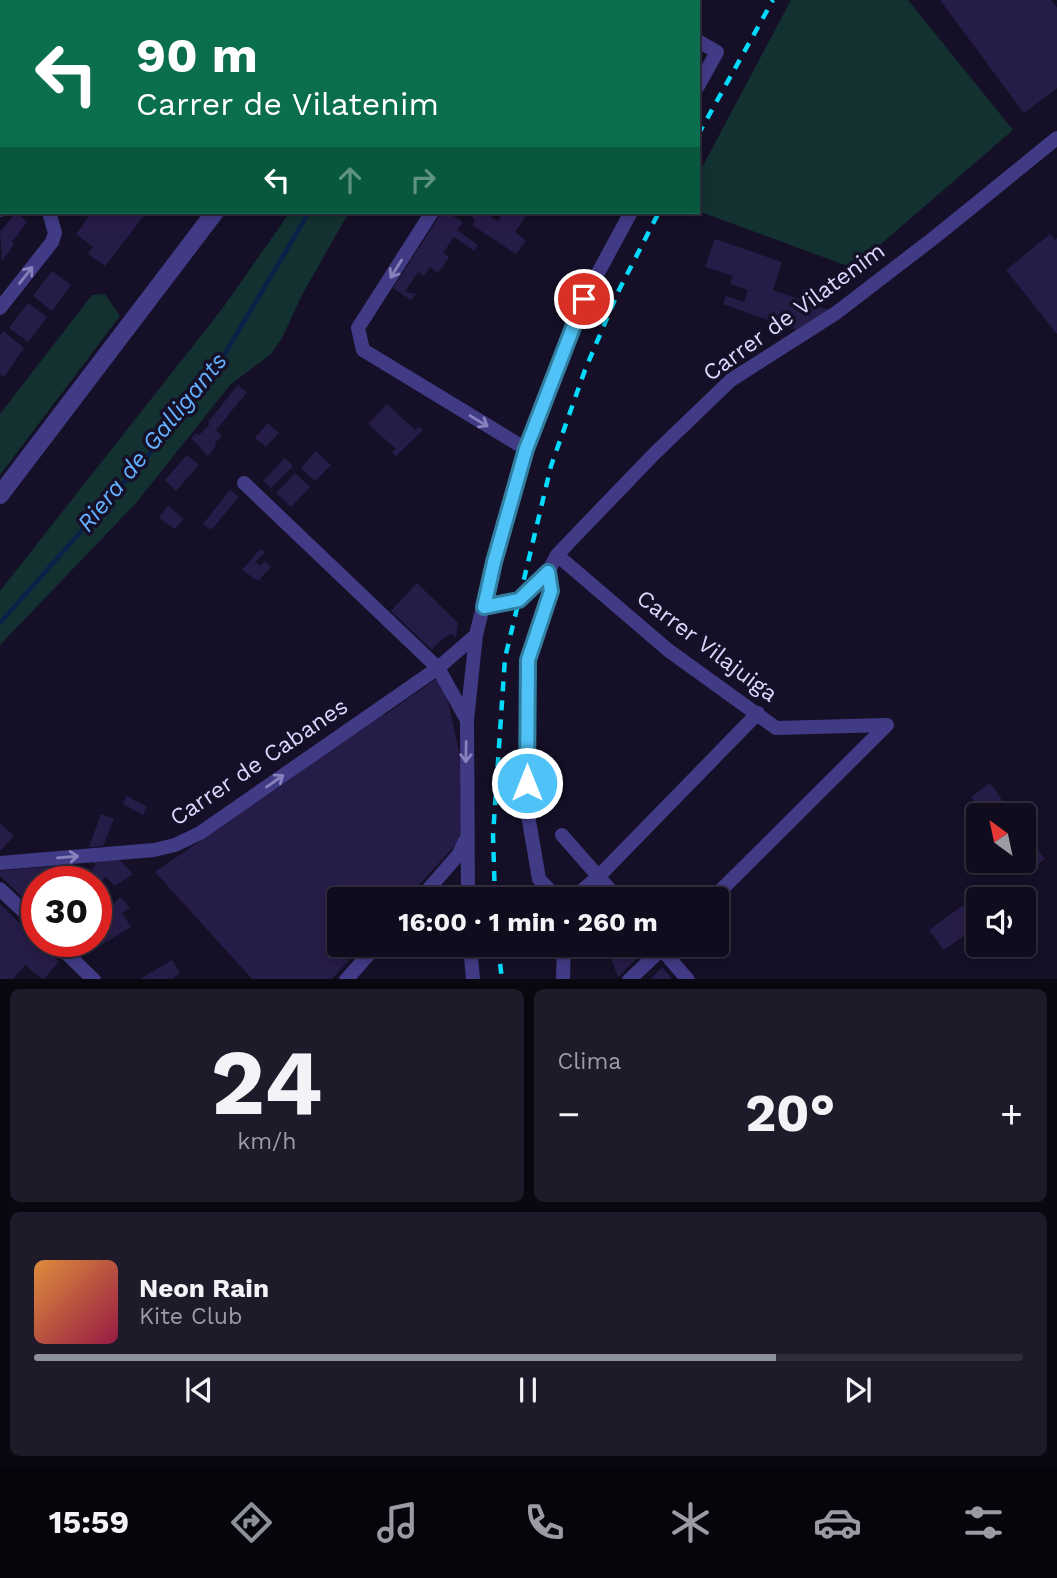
<!DOCTYPE html>
<html lang="es">
<head>
<meta charset="utf-8">
<style>
  :root { --surface:#100c1d; --page:#1e1a2a; --text:#f1f3f6; --muted:#9c9ba4; --line:#302c3b; --accent:#8c9099 }
  body { margin:0; font-family:"Work Sans",sans-serif; background:var(--page); color:var(--text); height:100vh; display:flex; flex-direction:column; font-size:26px; white-space:nowrap }
  * { box-sizing:border-box; margin:0 }
  p { font-size:23px; color:var(--muted) }
  .icon { flex:none; width:38px; height:38px; fill:none; stroke:currentColor; stroke-width:2; stroke-linecap:round; stroke-linejoin:round }
  .map { position:relative; height:979px; overflow:hidden }
  .drawer { display:flex; flex-direction:column; gap:10px; padding:10px; background:#090710; flex:1 }
  .drawer>* { flex:none }
  .guide { position:absolute; left:0px; top:0px; width:700px; height:214px; box-shadow:0 4px 10px #0003,0 0 0 2px var(--line); background:#0b6e4f; color:#fff; overflow:hidden }
  .needle { width:46px; rotate:327deg }
  .tools { position:absolute; left:966px; top:803px; display:grid; gap:14px }
  .tools a { display:grid; place-items:center; width:70px; height:70px; border-radius:7px; background:var(--surface); box-shadow:0 4px 10px #0003,0 0 0 2px var(--line); font-size:35px }
  .speed { position:absolute; left:21px; top:866px; display:flex; gap:14px; font-size:35px; font-weight:700; text-align:center }
  .speed>* { display:grid; place-content:center; width:91px; height:91px; border-radius:50%; background:var(--surface); box-shadow:0 4px 10px #0003,0 0 0 2px var(--line); line-height:1 }
  .speed .limit { border:10px solid #d22; background:#fff; color:#111 }
  .pin { position:absolute; display:grid; place-items:center; width:60px; height:60px; color:#fff; margin:-30px; border:4px solid #fff; border-radius:50%; box-shadow:0 2px 7px #0007 }
  .me { position:absolute; width:77px; margin:-38px; rotate:0deg; stroke-linejoin:round; filter:drop-shadow(0 0 5px #0008) }
  .turn { display:flex; align-items:center; gap:24px; height:147px; padding:0 21px; font-size:32px }
  .turn .icon { width:91px; height:91px; stroke-width:2.5 }
  .turn b { display:block; font-size:49px; line-height:60px }
  .lanes { display:flex; align-items:center; height:66px; padding:0 21px; background:#0003; justify-content:center; gap:35px; direction:ltr }
  .lanes .off { opacity:.35 }
  .big { font-size:52px; font-weight:700; line-height:1.1 }
  .drawer .card { flex:1; display:flex; flex-direction:column; justify-content:center; gap:10px; min-width:0; padding:0 24px; border-radius:10px; background:var(--page) }
  .drawer .dial { align-items:center; gap:0 }
  .dial b { font-size:91px; line-height:1 }
  .song { display:flex; align-items:center; gap:21px }
  .cover { width:84px; height:84px; border-radius:10px; background:linear-gradient(135deg,hsl(30 70% 55%),hsl(340 70% 35%)) }
  .played { height:7px; border-radius:4px; background:linear-gradient(90deg,var(--accent) 75%,var(--line) 75%) }
  .keys { display:flex; justify-content:space-around; direction:ltr }
  .heat { display:flex; justify-content:space-between; align-items:center; font-size:38px; direction:ltr }
  .drawer .tiles { flex:1; display:grid; gap:10px; grid-template-columns:1fr 1fr }
  .card:last-child { grid-column:span 2 }
  .trip { position:absolute; left:327px; top:887px; width:402px; height:70px; border-radius:7px; background:var(--surface); box-shadow:0 4px 10px #0003,0 0 0 2px var(--line); font-weight:700; line-height:70px; text-align:center }
  .tab-bar { display:flex; height:112px; justify-content:space-around; align-items:center; background:#06050c; color:var(--muted) }
  .tab-bar .icon { width:49px; height:49px }
  .tab-bar .on { color:var(--accent) }
  .tab-bar b { font-size:32px; color:var(--text) }
  .map>svg:first-child { display:block }
</style>
</head>
<body>
<div class="map">
<svg width="1057" height="980" viewBox="0 0 1057 980">
  <rect width="100%" height="100%" fill="#151027"/>
  <path fill="#133131" d="M791,0H908L1013,130L853,268L698,211V175Z
    M290,212H349L302,295L282,338L271,354L230,385L136,503L0,645V591L222,309Z
    M105,294L120,316L0,475V414L92,295Z"/>
  <g fill="none" stroke-linecap="round" stroke-linejoin="round">
    <path stroke="#0c2149" stroke-width="4.5" d="M472,2L473,0
      M0,623L153,450L226,352L309,212"/>
  </g>
  <path fill="#261c48" d="M940,0H1051L1057,8V88L1024,113Z
    M16,212L27,222L12,242L14,244L2,261L0,232Z
    M92,212H147L105,266L88,254L93,247L76,234Z
    M442,212H456L453,216L463,222L457,230L478,245L474,251L454,237L443,253L449,257L438,273L430,267L424,276L418,272L405,292L416,294L411,300L393,288Z
    M476,212H483L498,221L502,215L498,212H519L526,216L515,232L526,241L516,254L472,225L475,220L472,218Z
    M1050,234L1055,240L1057,238V334L1006,270Z
    M715,239L782,262L773,290L829,310L797,330L723,304L726,296L744,302L748,290L730,284L733,276L705,267Z
    M52,271L71,285L52,311L33,296Z
    M28,303L47,317L28,342L9,328Z
    M3,331L24,348L4,377L0,374V335Z
    M238,385L247,392L216,430L222,436L214,444L216,446L208,456L191,438L196,433L199,435L210,424L208,422Z
    M387,404L415,430L419,427L423,430L396,456L392,452L396,449L368,424Z
    M268,423L279,433L266,447L255,438Z
    M316,451L331,465L315,481L301,468Z
    M187,455L199,465L176,491L165,480Z
    M285,458L293,466L271,488L263,481Z
    M295,473L310,487L291,507L276,493Z
    M230,490L239,497L211,530L203,524Z
    M168,506L184,519L175,529L159,518Z
    M260,549L265,552L255,562L260,566L265,561L271,567L258,581L242,570Z
    M417,583L458,623L456,638L452,634L441,640L432,650L391,611Z
    M442,675L461,760L462,838L405,900H340V945H363L331,980H253L155,872L292,778L380,712L383,716Z
    M990,783L1013,816H984L971,797Z
    M127,796L147,807L143,815L123,804Z
    M101,814L114,819L103,846L89,847Z
    M0,823L14,836L0,851Z
    M1024,830L1045,859L1026,873L1017,861H1024Z
    M119,859L133,874L115,886L106,877L101,881L91,869L96,865L93,862Z
    M73,864L80,875L70,882H57L53,876L47,880L48,882H37V904L33,907L0,876V871Z
    M120,897L130,908L122,913L131,927L83,956L68,942H96V908L102,916Z
    M972,899L978,908V926L944,950L929,930Z
    M0,904L59,962L43,980L25,965L12,980H0Z
    M606,945H641L645,950L618,977Z
    M172,960L180,973L170,980H138Z
    M662,967L673,980H650Z"/>
  <g fill="none" stroke-linecap="round" stroke-linejoin="round">
    <path stroke="#413b86" stroke-width="14" d="M632,0L635,2
      M124,2L125,0
      M566,2L567,0
      M698,41L717,52L698,86
      M0,76L2,79
      M0,210L2,208
      M432,212L358,328L363,350L526,449
      M0,308L52,242L55,233L49,212
      M244,483L438,668L467,720
      M557,555L668,650L776,728L887,725
      M548,572L551,591L528,660L527,809L539,879L559,900
      M484,607L519,600L548,572L557,555L577,534L654,454L731,380L836,313L935,237L1057,138
      M562,835L619,900
      M0,863L154,850L175,845L200,833L438,668L476,635
      M0,889L37,924
      M419,900L459,854L465,841
      M468,900L467,720L476,635L494,562L526,449L584,299L631,212
      M571,900L599,876L758,713
      M711,900L887,725
      M55,942L94,980
      M470,945L473,980
      M658,945L688,980
      M346,980L377,945
      M563,980L564,945
      M629,980L666,945"/>
    <path stroke="#413b86" stroke-width="18" d="M374,2L375,0
      M0,495L215,212"/>
    <path stroke="#02dbfe" stroke-width="4.5" stroke-dasharray="10 9" stroke-linecap="butt" d="M698,135L773,0
      M495,900L493,835L505,658L519,600L551,466L585,370L619,290L659,212
      M498,945L502,980"/>
  </g>
  <defs><path id="oneway-shaft" d="M-6 0H5M1.5-3L5.5 0L1.5 3" fill="none" stroke-width="1.6" stroke-linecap="round" stroke-linejoin="round" transform="scale(1.75)"/></defs>
  <g stroke="#8781bc">
    <use href="#oneway-shaft" transform="translate(396 269) rotate(122)"/>
    <use href="#oneway-shaft" transform="translate(26 275) rotate(-52)"/>
    <use href="#oneway-shaft" transform="translate(479 421) rotate(31)"/>
    <use href="#oneway-shaft" transform="translate(466 752) rotate(91)"/>
    <use href="#oneway-shaft" transform="translate(275 781) rotate(-35)"/>
    <use href="#oneway-shaft" transform="translate(68 857) rotate(-5)"/>
  </g>
  <g fill="none" stroke-linecap="round" stroke-linejoin="round">
    <g stroke="#337fa1" stroke-width="18">
      <path id="route" d="M527,783L528,660L551,591L548,572L519,600L484,607L494,562L526,449L584,299"/>
    </g>
    <use href="#route" stroke="#4fc3f7" stroke-width="12"/>
  </g>
  <g text-anchor="middle" dominant-baseline="central" stroke-width="7" stroke-linejoin="round" paint-order="stroke">
    <g font-size="23" fill="#dcd6ff" stroke="#151027">
      <text transform="translate(794 312) rotate(-36)">Carrer de Vilatenim</text>
      <text transform="translate(707 646) rotate(37)">Carrer Vilajuiga</text>
      <text transform="translate(259 762) rotate(-34)">Carrer de Cabanes</text>
    </g>
    <g font-size="24" font-style="italic" fill="#64b1ff" stroke="#151027">
      <text transform="translate(152 442) rotate(-51)">Riera de Galligants</text>
    </g>
  </g>
</svg>
<div class="tools">
<a><svg class="needle" viewBox="-14 -14 28 28"><path d="M0-13l5 13h-10z" fill="#e53935"/><path d="M0 13l5-13h-10z" fill="#9c9ba4"/></svg></a>
<a><svg class="icon" aria-label="sound" viewBox="0 0 24 24"><path d="M4 9h4l5-4v14l-5-4H4zM17 9q2 3 0 6"/></svg></a>
</div>
<div class="speed"><div class="limit">30</div></div>
<div class="pin" style="left:584px;top:299px;background:#d93025"><svg class="icon" aria-label="arrive" viewBox="0 0 24 24"><path d="M6 21V4h12l-3 4 3 4H6"/></svg></div>
<svg class="me" style="left:527px;top:783px" viewBox="-20 -20 40 40"><circle r="17" fill="#4fc3f7" stroke="#fff" stroke-width="3"/><path d="M0-11L8 9 0 5-8 9z" fill="#fff"/></svg>
<div class="trip">16:00 · 1 min · 260 m</div>
<div class="guide">
<div class="turn"><svg class="icon" aria-label="left" viewBox="0 0 24 24"><path d="M17 20v-9H6M10 6l-5 5 5 5"/></svg><div><b>90 m</b>Carrer de Vilatenim</div></div>
<div class="lanes"><svg class="icon" aria-label="left" viewBox="0 0 24 24"><path d="M17 20v-9H6M10 6l-5 5 5 5"/></svg><svg class="icon off" aria-label="ahead" viewBox="0 0 24 24"><path d="M12 20V5M6 11l6-6 6 6"/></svg><svg class="icon off" aria-label="right" viewBox="0 0 24 24"><path d="M7 20v-9h11M14 6l5 5-5 5"/></svg></div>
</div>
</div>
<section class="drawer">
<div class="tiles">
<div class="card dial"><b>24</b><p>km/h</p></div>
<div class="card"><p>Clima</p>
<div class="heat"><a>−</a><b class="big">20°</b><a>+</a></div>
</div>
<div class="card">
<div class="song"><i class="cover"></i><div><b>Neon Rain</b><p>Kite Club</p></div></div>
<div class="played"></div>
<div class="keys"><svg class="icon" aria-label="previous" viewBox="0 0 24 24"><path d="M18 5L8 12l10 7zM5 5v14"/></svg><svg class="icon" aria-label="pause" viewBox="0 0 24 24"><path d="M8 5v14M16 5v14"/></svg><svg class="icon" aria-label="next" viewBox="0 0 24 24"><path d="M6 5l10 7-10 7zM19 5v14"/></svg></div>
</div>
</div>
</section>
<nav class="tab-bar">
<b>15:59</b>
<svg class="icon on" aria-label="directions" viewBox="0 0 24 24"><path d="M12 3l9 9-9 9-9-9zM9 14v-3h6M13 9l2 2-2 2"/></svg>
<svg class="icon" aria-label="music" viewBox="0 0 24 24"><path d="M9 18V5l10-2v13"/><circle cx="6" cy="18" r="3"/><circle cx="16" cy="16" r="3"/></svg>
<svg class="icon" aria-label="phone" viewBox="0 0 24 24"><path d="M5 4h4l2 5-3 2q2 4 5 5l2-3 5 2v4C11 20 4 13 5 4z"/></svg>
<svg class="icon" aria-label="climate" viewBox="0 0 24 24"><path d="M12 3v18M4 7l16 10M4 17L20 7"/></svg>
<svg class="icon" aria-label="car" viewBox="0 0 24 24"><path d="M5 17H2v-5l4-1 3-4h7l3 4 3 1v5h-3M9 17h6M6 11h13"/><circle cx="7" cy="17" r="2"/><circle cx="17" cy="17" r="2"/></svg>
<svg class="icon" aria-label="filters" viewBox="0 0 24 24"><path d="M4 7h16M4 17h16"/><circle cx="9" cy="7" r="2"/><circle cx="15" cy="17" r="2"/></svg>
</nav>
</body>
</html>
